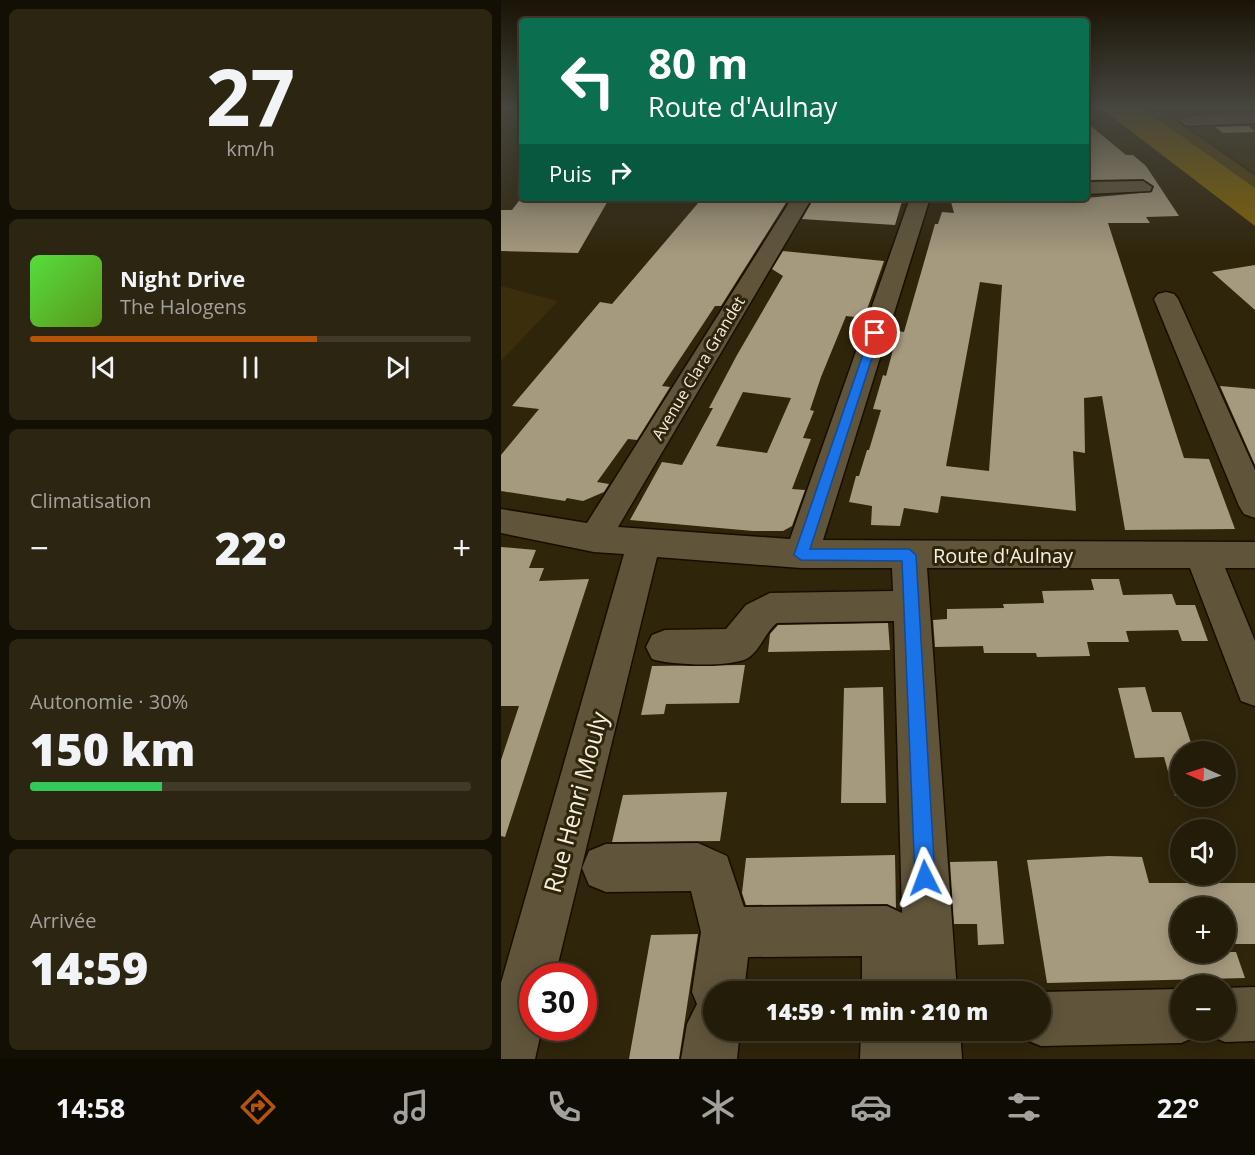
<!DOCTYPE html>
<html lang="fr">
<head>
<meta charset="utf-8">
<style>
  :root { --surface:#231c08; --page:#2b2512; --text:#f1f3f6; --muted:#a3a19c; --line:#403a29; --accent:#b45309 }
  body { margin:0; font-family:"Open Sans",sans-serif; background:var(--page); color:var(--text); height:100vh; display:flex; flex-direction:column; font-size:22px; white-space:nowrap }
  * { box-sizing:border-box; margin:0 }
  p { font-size:20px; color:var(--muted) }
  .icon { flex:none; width:33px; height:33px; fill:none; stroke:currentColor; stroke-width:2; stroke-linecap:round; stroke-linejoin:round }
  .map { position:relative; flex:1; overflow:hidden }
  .drawer { display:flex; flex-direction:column; gap:9px; padding:9px; background:#130f04; width:501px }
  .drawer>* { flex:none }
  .top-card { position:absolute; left:18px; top:18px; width:570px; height:183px; border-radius:6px; box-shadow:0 3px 15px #0003,0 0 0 2px var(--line); background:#0b6e4f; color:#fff; overflow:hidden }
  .needle { width:39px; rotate:273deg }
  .tools { position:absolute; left:669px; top:741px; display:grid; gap:12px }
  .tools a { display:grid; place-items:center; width:66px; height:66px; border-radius:50%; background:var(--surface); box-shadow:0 3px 15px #0003,0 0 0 2px var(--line); font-size:30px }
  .speed { position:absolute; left:18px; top:963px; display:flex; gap:12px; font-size:30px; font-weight:700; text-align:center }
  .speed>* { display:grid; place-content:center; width:78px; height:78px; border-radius:50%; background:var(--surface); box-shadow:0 3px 15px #0003,0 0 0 2px var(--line); line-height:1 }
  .speed .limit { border:9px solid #d22; background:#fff; color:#111 }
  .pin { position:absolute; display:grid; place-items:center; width:51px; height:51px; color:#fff; margin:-26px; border:3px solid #fff; border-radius:50%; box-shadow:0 2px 6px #0007 }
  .me { position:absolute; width:66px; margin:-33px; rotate:357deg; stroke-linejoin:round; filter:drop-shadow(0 0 4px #0008) }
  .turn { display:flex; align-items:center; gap:21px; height:126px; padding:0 30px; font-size:27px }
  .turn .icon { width:78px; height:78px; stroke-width:2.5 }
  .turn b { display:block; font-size:42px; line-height:51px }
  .then { display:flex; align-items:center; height:57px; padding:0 30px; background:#0003; gap:12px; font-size:22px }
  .big { font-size:45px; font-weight:800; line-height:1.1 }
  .drawer .card { flex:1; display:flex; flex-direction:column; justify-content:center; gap:9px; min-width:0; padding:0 21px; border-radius:9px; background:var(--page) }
  .drawer .dial { align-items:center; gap:0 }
  .dial b { font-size:78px; line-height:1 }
  .song { display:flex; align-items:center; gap:18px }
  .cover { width:72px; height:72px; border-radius:9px; background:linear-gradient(135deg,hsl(110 70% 55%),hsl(90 70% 35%)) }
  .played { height:6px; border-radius:3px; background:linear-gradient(90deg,var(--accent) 65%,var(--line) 65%) }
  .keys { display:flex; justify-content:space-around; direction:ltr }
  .heat { display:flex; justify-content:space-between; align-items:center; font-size:33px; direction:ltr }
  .charge { height:9px; border-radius:4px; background:linear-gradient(90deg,#34c759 30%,var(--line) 0) }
  .trip { position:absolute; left:202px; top:981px; width:348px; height:60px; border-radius:30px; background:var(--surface); box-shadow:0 3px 15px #0003,0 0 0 2px var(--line); font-weight:800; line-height:60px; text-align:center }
  .menu { display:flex; height:96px; justify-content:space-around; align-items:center; background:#0e0b03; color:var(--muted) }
  .menu .icon { width:42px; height:42px }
  .menu .on { color:var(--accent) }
  .menu b { font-size:27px; color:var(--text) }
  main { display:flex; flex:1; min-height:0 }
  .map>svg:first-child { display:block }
</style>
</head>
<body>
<main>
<section class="drawer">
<div class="card dial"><b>27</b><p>km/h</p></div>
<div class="card">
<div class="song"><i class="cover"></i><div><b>Night Drive</b><p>The Halogens</p></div></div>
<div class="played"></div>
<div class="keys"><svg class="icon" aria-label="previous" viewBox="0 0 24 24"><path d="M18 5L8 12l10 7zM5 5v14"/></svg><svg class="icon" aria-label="pause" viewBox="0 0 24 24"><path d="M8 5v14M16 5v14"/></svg><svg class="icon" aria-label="next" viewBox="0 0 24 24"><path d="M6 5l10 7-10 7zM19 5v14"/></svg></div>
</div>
<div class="card"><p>Climatisation</p>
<div class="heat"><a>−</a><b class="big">22°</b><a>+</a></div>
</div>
<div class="card"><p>Autonomie · 30%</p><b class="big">150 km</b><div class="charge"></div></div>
<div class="card"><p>Arrivée</p><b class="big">14:59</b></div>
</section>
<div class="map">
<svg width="754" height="1059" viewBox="0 0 754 1059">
  <rect width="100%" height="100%" fill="#2f250b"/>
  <path fill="#3b2e0c" d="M660,109H754V173Z
    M0,286L57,301L0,361Z"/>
  <path fill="#54420e" d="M641,109H658L754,176V189Z"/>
  <path fill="#806305" d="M601,109H642L754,188V226Z"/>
  <path fill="#a69a7e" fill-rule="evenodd" d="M585,122L625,155H632L645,166L678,216L645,217L649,223H607L683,458L708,459L734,529L624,530L601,396L583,398L584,453L572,451L575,511L440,496L437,513L403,508L399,526L370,525L371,506L348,502L355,476H358L366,450H368L380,410L372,409L382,375L385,376L397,331L403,332L434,224H437L441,212L453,213L449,198H585L651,192L653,186L642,179L585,180ZM479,282L501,285L488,471L445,466Z
    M748,126L754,132L722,133L714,127Z
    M20,198L44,199H108L77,253L0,251V210H11Z
    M225,198H288L220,306H214L161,386L169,387L136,440L127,439L96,482L108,484L103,492L82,501L66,498L64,501L0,491V455L38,409L11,406L99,302L111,304L198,202L224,201Z
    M313,198H402L394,225L301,219Z
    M282,251L383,261L363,318L345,316L320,377L309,410L313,411L302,438L310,439L291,489L304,490L291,526L282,531H252L129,520L161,462L181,465L212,408H208L236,355L282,276L271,269ZM242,392L290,398L266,453L215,446Z
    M754,265V310L711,272Z
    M719,386L754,389V465Z
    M0,547L35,550L28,568H43L38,581L88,579L4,837L0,836V760L18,706H0Z
    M590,579H618L622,595L671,594L675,605H694L707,641H681L677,630L625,631L628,642H586L589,656L536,657L535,653H483L482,646L434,647L432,620L446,619V609L503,608L502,604L543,603L541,591L593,590Z
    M387,623L389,650L267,652L269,634L277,625Z
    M244,665L238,703L165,704L163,714L140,715L151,666Z
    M382,687L385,803H340L343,688Z
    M644,687L651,712H680L693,752H680V796H674L663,757L634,758L617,688Z
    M226,792L219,841L111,842L122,795Z
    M394,855L395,908L386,904L245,905L241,893L245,858Z
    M608,856L641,857L648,883H754V944H724V908H680V952H735L744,978L546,983L526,860Z
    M496,861L503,944L477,945L476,924H453L449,862Z
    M197,934L178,1059H128L150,935Z"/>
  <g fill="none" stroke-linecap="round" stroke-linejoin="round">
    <g stroke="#170e00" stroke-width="3">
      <path id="minor" d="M754,113V123L686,126L678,121L686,116Z
        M642,181L651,187L649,191L585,194V182Z
        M291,198H311L117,527L289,539L409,198H429L322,540L754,542V568H724L754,641V706L740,701L689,568H426L456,992H361V956L247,957L243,992H213V1030H239L236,1059H180L186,1024L196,1004L191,992L200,932L190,891L105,892L88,885L81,868L88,851L105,844L197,843L226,856L243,907L386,906L401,913L393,621L276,623C264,632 259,651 247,658C229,668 169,665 151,659L145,647L151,635L164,630L225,629L245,605L269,593L392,591L391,568H300L156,557L54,976H32V1028H41L34,1059H0V983L123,554L93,552L0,533V509L86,523Z
        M665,292L673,294L677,299L754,470V518L743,514L738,506L653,299L657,294Z
        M754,987V1041L724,1042L705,1034L704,1030H724V988Z
        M680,989V1030H701L699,1035L680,1043L540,1046L521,1038L518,1030H540V992Z
        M360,1030H459L461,1059H359Z"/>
    </g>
    <use href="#minor" fill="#60553b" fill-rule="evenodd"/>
  </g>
  <linearGradient id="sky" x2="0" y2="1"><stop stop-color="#1a1406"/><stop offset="0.42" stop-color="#47463f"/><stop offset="1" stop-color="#47463f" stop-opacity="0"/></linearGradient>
  <rect width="754" height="257" fill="url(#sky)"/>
  <path fill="#1a73e8" stroke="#114b97" stroke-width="1.5" d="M370,331L379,333L309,549H408L415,555L434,878L431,885L424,888L417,885L414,878L401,561L300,560L293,555Z"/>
  <g text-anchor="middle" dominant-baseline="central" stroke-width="6" stroke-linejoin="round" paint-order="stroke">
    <g font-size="16" fill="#f6f0e1" stroke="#2f250b">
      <text transform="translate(197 368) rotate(-59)">Avenue Clara Grandet</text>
    </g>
    <g font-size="20" fill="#f6f0e1" stroke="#2f250b">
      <text x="502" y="555">Route d'Aulnay</text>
    </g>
    <g font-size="24" fill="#f6f0e1" stroke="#2f250b">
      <text transform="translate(74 802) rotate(-75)">Rue Henri Mouly</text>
    </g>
  </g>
</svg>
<div class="tools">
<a><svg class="needle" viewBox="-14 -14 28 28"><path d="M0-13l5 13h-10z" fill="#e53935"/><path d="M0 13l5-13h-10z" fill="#a3a19c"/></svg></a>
<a><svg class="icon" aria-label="sound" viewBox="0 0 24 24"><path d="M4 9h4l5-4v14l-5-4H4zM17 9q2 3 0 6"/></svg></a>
<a>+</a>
<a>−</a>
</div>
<div class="speed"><div class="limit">30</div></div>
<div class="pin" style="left:374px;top:333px;background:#d93025"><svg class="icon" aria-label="arrive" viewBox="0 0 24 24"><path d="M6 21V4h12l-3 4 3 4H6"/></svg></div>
<svg class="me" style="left:424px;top:878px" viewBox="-20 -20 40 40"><path d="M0-17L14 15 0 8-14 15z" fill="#1a73e8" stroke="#fff" stroke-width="4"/></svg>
<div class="trip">14:59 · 1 min · 210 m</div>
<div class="top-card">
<div class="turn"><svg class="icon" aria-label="left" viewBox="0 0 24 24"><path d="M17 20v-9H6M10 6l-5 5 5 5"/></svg><div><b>80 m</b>Route d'Aulnay</div></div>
<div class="then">Puis<svg class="icon" aria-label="right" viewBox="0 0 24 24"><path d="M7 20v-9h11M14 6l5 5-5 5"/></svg></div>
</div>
</div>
</main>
<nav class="menu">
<b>14:58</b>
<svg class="icon on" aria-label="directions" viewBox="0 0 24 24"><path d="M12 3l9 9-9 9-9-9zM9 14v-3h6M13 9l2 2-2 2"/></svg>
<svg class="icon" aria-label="music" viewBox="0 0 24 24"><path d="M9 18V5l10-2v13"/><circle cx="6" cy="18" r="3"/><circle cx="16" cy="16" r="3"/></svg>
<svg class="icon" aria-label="phone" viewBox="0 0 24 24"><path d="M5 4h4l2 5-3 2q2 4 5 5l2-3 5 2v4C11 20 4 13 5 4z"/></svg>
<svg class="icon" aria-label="climate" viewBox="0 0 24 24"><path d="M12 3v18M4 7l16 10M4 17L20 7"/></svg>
<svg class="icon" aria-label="car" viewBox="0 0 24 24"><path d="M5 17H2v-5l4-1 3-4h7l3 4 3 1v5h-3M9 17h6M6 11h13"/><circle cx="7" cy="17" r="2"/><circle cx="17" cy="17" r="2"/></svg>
<svg class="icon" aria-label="filters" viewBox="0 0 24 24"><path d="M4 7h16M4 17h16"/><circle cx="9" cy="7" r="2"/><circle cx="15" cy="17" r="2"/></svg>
<b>22°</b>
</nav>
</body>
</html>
